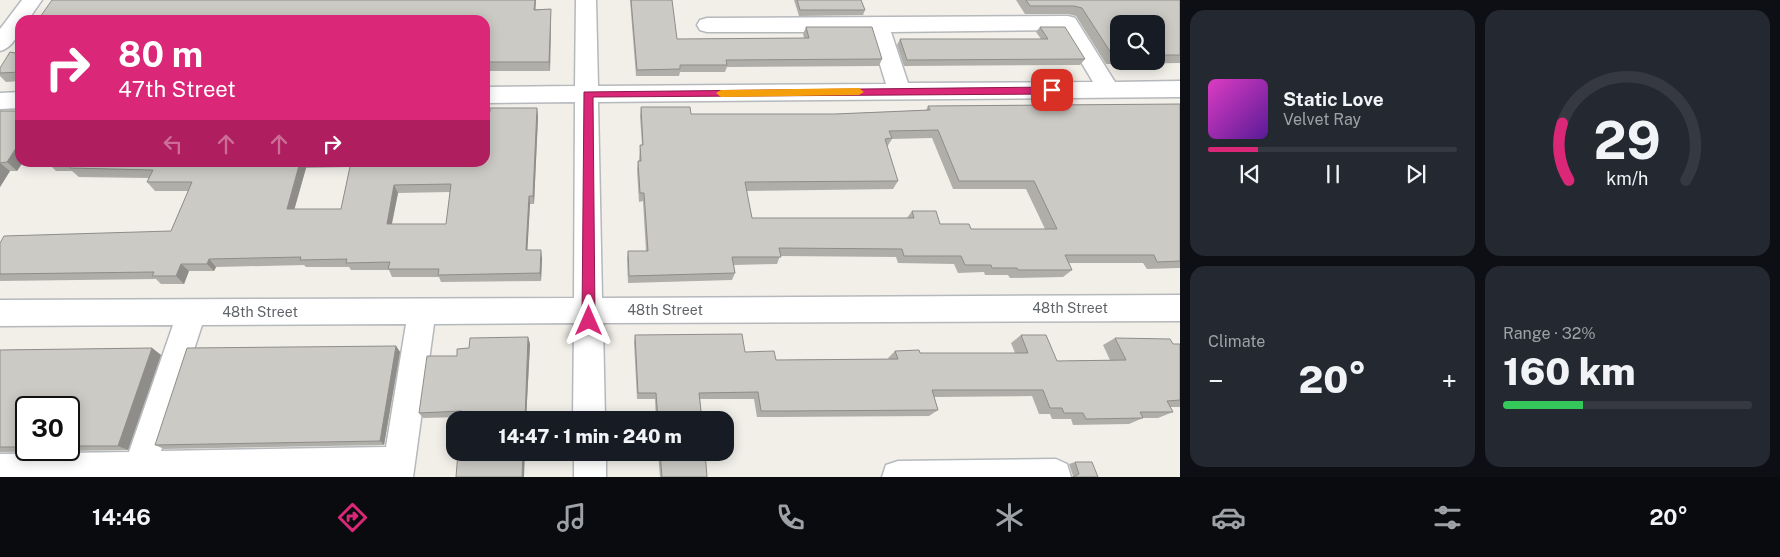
<!DOCTYPE html>
<html lang="en">
<head>
<meta charset="utf-8">
<style>
  :root { --surface:#171b24; --page:#242831; --text:#f1f3f6; --muted:#9ea1a6; --line:#363941; --accent:#db2777 }
  body { margin:0; font-family:"Public Sans",sans-serif; background:var(--page); color:var(--text); height:100vh; display:flex; flex-direction:column; font-size:19px; white-space:nowrap }
  * { box-sizing:border-box; margin:0 }
  p { font-size:16px; color:var(--muted) }
  .icon { flex:none; width:28px; height:28px; fill:none; stroke:currentColor; stroke-width:2; stroke-linecap:round; stroke-linejoin:round }
  .map { position:relative; flex:1; overflow:hidden }
  .drawer { display:flex; flex-direction:column; gap:10px; padding:10px; background:#0d0f14; width:600px }
  .drawer>* { flex:none }
  .hud { position:absolute; left:15px; top:15px; width:475px; height:152px; border-radius:15px; box-shadow:0 2px 12px #0003; background:#db2777; color:#fff; overflow:hidden }
  .fabs { position:absolute; left:1110px; top:15px; display:grid; gap:10px }
  .fabs a { display:grid; place-items:center; width:55px; height:55px; border-radius:10px; background:var(--surface); box-shadow:0 2px 12px #0003; font-size:25px }
  .speed { position:absolute; left:15px; top:396px; display:flex; gap:10px; font-size:25px; font-weight:700; text-align:center }
  .speed>* { display:grid; place-content:center; width:65px; height:65px; border-radius:50%; background:var(--surface); box-shadow:0 2px 12px #0003; line-height:1 }
  .speed .limit { border:2px solid #111; border-radius:8px; background:#fff; color:#111 }
  .pin { position:absolute; display:grid; place-items:center; width:42px; height:42px; color:#fff; margin:-21px; border-radius:10px; box-shadow:0 2px 8px #0006 }
  .me { position:absolute; width:55px; margin:-28px; rotate:0deg; stroke-linejoin:round; filter:drop-shadow(0 0 4px #0008) }
  .turn { display:flex; align-items:center; gap:18px; height:105px; padding:0 20px; font-size:22px }
  .turn .icon { width:65px; height:65px; stroke-width:2.5 }
  .turn b { display:block; font-size:35px; line-height:42px }
  .lanes { display:flex; align-items:center; height:48px; padding:0 20px; background:#0003; justify-content:center; gap:25px; direction:ltr }
  .lanes .off { opacity:.35 }
  .big { font-size:38px; font-weight:800; line-height:1.1 }
  .drawer .tile { flex:1; display:flex; flex-direction:column; justify-content:center; gap:8px; min-width:0; padding:0 18px; border-radius:15px; background:var(--page) }
  .drawer .dial { align-items:center; gap:0 }
  .dial svg { height:130px; overflow:visible; fill:none; stroke:var(--line); stroke-width:7; stroke-linecap:round; text-anchor:middle }
  .dial text { fill:var(--text); stroke:none }
  .song { display:flex; align-items:center; gap:15px }
  .cover { width:60px; height:60px; border-radius:8px; background:linear-gradient(135deg,hsl(310 70% 55%),hsl(270 70% 35%)) }
  .played { height:5px; border-radius:2px; background:linear-gradient(90deg,var(--accent) 20%,var(--line) 20%) }
  .keys { display:flex; justify-content:space-around; direction:ltr }
  .heat { display:flex; justify-content:space-between; align-items:center; font-size:28px; direction:ltr }
  .charge { height:8px; border-radius:4px; background:linear-gradient(90deg,#34c759 32%,var(--line) 0) }
  .drawer .tiles { flex:1; display:grid; gap:10px; grid-template-columns:repeat(2,1fr) }
  .trip { position:absolute; left:446px; top:411px; width:288px; height:50px; border-radius:15px; background:var(--surface); box-shadow:0 2px 12px #0003; font-weight:800; line-height:50px; text-align:center }
  .menu { display:flex; height:80px; justify-content:space-around; align-items:center; background:#090b0e; color:var(--muted) }
  .menu .icon { width:35px; height:35px }
  .menu .on { color:var(--accent) }
  .menu b { font-size:22px; color:var(--text) }
  main { display:flex; flex:1; min-height:0 }
  .map>svg:first-child { display:block }
</style>
</head>
<body>
<main>
<div class="map">
<svg width="1180" height="477" viewBox="0 0 1180 477">
  <rect width="100%" height="100%" fill="#f1efe8"/>
  <g fill="none" stroke-linecap="round" stroke-linejoin="round">
    <g stroke="#b5b8bc" stroke-width="3">
      <path id="minor" d="M22,0H42L28,20H20C20,33 14,47 0,51V29Z
        M576,0H596L598,86L886,84L870,32H707L700,30L697,25L700,20L707,18L1068,16L1075,18L1115,82L1180,81V97L598,102L602,298L1180,295V321L603,323L605,420H573L574,323L434,324L413,477H0V454L129,452L173,325L0,326V300L574,298L575,102L485,103V87L575,86ZM1062,30L1093,82L908,83L891,32ZM406,324L386,447L161,451L202,325Z
        M20,92V108L0,109V93Z
        M574,452H606V477H574Z
        M1056,459L1067,464L1071,477H882L886,465L898,461Z"/>
    </g>
    <use href="#minor" fill="#fff" fill-rule="evenodd"/>
  </g>
  <path fill="#afaea9" fill-rule="evenodd" d="M630,0H672L677,39L804,38L803,34L806,27L882,59L879,66L727,67L725,72H680L679,76H636Z
    M794,0H861L865,10L863,15L799,16Z
    M1016,0H1180V63L1106,64L1076,16L1068,14H1025ZM1119,24H1156V61H1119Z
    M536,9H551V18L550,71H485V20Z
    M1040,27L1085,59L1080,65L904,66L897,45L900,39H1041L1036,32Z
    M20,46V81L6,82L0,76V68L15,53Z
    M1180,104V268L1147,269L1143,263H1069L1072,270L1063,277L1010,278L1008,275H985L984,272L958,273L954,264L898,263L896,257L780,256L777,264L734,265L735,273L732,280L628,283L627,258L628,251H646L643,201L639,202L637,170L638,161H639L640,145H642L640,116L641,107L691,114H835L926,110L928,106ZM932,138L953,189H1026L1045,229H971L940,224L912,211L907,218H752L746,191L893,189L898,181L887,147L892,139Z
    M537,108L538,117L534,204H530L527,250L542,258L541,281L441,282L439,277H392L389,270H351L349,267H306L304,265L216,267L214,271H189L184,284H161L156,279L0,281V243L171,231L188,191H155L147,182L149,178L79,177L72,171H56L47,162H485ZM350,167L341,209H294L306,168ZM450,192L446,224H392L398,193Z
    M0,111L20,162H23L17,171H10L0,187Z
    M635,335L745,352L776,360L889,359L888,358L895,351L920,353H1015L1011,343L1021,335L1057,361L1110,360L1103,345L1115,338L1173,344H1180V407H1170L1173,412L1158,418H1143L1129,424L1073,425L1071,419H1052L1050,414H1039L1032,396L934,397L938,410L929,416L780,417H757L754,399H700L702,420H656L655,399H637L634,342Z
    M528,337L530,344L526,420H461L462,417L423,418L419,413L457,356L469,348Z
    M396,346L400,352L384,445L164,449L155,445Z
    M152,348L161,355L128,450L0,452V350ZM26,408H69V450H26Z
    M658,452H705L707,477H660Z
    M1075,462L1098,477H1071L1073,476L1069,464Z"/>
  <path fill="#8f8d8a" d="M535,0H536L535,19L534,10Z
    M551,9V18L550,71L549,62Z
    M537,108L538,117L534,204L533,196Z
    M20,142V162H23L17,171L7,162Z
    M300,162H303L306,168L292,218L287,209Z
    M0,163L10,171L0,187Z
    M394,185L398,193L390,232L387,224Z
    M529,196L530,204L527,258L526,250Z
    M541,250L542,258L541,281L540,273Z
    M209,259L216,267L214,271L207,264Z
    M181,264L189,271L184,284L176,276Z
    M528,337L530,344L526,420H525Z
    M396,346L400,352L384,445L380,441Z
    M152,348L161,355L128,450L118,446Z
    M523,452H525L524,477H522Z"/>
  <path fill="#cccac5" stroke="#8f8d8a" fill-rule="evenodd" d="M52,0H535L534,10L551,9L549,62H485V20H38Z
    M631,0H672L677,39L809,38L806,27H872L882,59L726,60L727,65H680V69L637,70Z
    M797,0H861L865,10H800Z
    M1026,0H1180V55H1156V24H1119V56H1113L1082,8L1074,6H1030Z
    M1040,27H1065L1085,59L907,60L900,39H1048Z
    M20,46V72L0,73V68L10,52L15,53Z
    M1180,104V261L1157,262L1154,255H1065L1072,270H1018L1017,268H992L991,265H965L961,256H904L902,249L779,248L781,257H732L735,273L629,276L628,251H648L644,193H640L638,161H641L640,145H643L641,107H690L691,114H835L930,110L928,106ZM938,130L959,181H1034L1057,229H971L969,224H940L936,211H912L914,218H752L745,182L898,181L885,139L892,138L889,131Z
    M490,108H537L533,196H529L526,250H541L540,273L438,275L439,269H388L390,262L346,263L347,259L300,260L301,257L209,259L207,264H181L176,276H152L154,272L0,274V243L4,236L171,231L192,182H147L153,170L70,168L73,162H300L287,209H341L351,162H485V112H490ZM451,184L446,224H387L394,185Z
    M0,111H20V142L7,162L0,163Z
    M742,334L745,352L774,351L776,360L898,359L895,351L919,350L920,353H1028L1021,335H1046L1057,361L1126,360L1115,338L1170,339L1173,344H1180V400L1167,401L1173,412H1140L1143,418L1086,419L1083,413H1064L1062,408H1050L1043,390H932L938,410L785,411H761L758,392L699,393L702,420H658L656,393H638L635,335Z
    M528,337L525,420H461L462,411L419,413L427,356H457V349L469,348L470,338Z
    M396,346L380,441L155,445L187,348Z
    M152,348L118,446H69V408H26V447H0V350Z
    M458,452H523L522,477H456Z
    M660,452H705L707,477H662Z
    M1075,462H1092L1098,477H1073L1079,474Z"/>
  <path fill="#db2777" stroke="#8e194d" d="M1052,87L1057,90L1052,94L593,97L595,321L589,326L584,325L582,321L584,92Z"/>
  <path fill="#f59e0b" d="M859,88L864,92L859,95L721,97L716,93L721,90Z"/>
  <g text-anchor="middle" dominant-baseline="central" stroke-width="4" stroke-linejoin="round" paint-order="stroke">
    <g font-size="14" fill="#5f6368" stroke="#fff">
      <text x="1070" y="308">48th Street</text>
      <text x="665" y="310">48th Street</text>
      <text x="260" y="312">48th Street</text>
    </g>
  </g>
</svg>
<div class="fabs">
<a><svg class="icon" aria-label="search" viewBox="0 0 24 24"><circle cx="10" cy="10" r="6"/><path d="M15 15l6 6"/></svg></a>
</div>
<div class="speed"><div class="limit">30</div></div>
<div class="pin" style="left:1052px;top:90px;background:#d93025"><svg class="icon" aria-label="arrive" viewBox="0 0 24 24"><path d="M6 21V4h12l-3 4 3 4H6"/></svg></div>
<svg class="me" style="left:589px;top:321px" viewBox="-20 -20 40 40"><path d="M0-17L14 15 0 8-14 15z" fill="#db2777" stroke="#fff" stroke-width="4"/></svg>
<div class="trip">14:47 · 1 min · 240 m</div>
<div class="hud">
<div class="turn"><svg class="icon" aria-label="right" viewBox="0 0 24 24"><path d="M7 20v-9h11M14 6l5 5-5 5"/></svg><div><b>80 m</b>47th Street</div></div>
<div class="lanes"><svg class="icon off" aria-label="left" viewBox="0 0 24 24"><path d="M17 20v-9H6M10 6l-5 5 5 5"/></svg><svg class="icon off" aria-label="ahead" viewBox="0 0 24 24"><path d="M12 20V5M6 11l6-6 6 6"/></svg><svg class="icon off" aria-label="ahead" viewBox="0 0 24 24"><path d="M12 20V5M6 11l6-6 6 6"/></svg><svg class="icon" aria-label="right" viewBox="0 0 24 24"><path d="M7 20v-9h11M14 6l5 5-5 5"/></svg></div>
</div>
</div>
<section class="drawer">
<div class="tiles">
<div class="tile">
<div class="song"><i class="cover"></i><div><b>Static Love</b><p>Velvet Ray</p></div></div>
<div class="played"></div>
<div class="keys"><svg class="icon" aria-label="previous" viewBox="0 0 24 24"><path d="M18 5L8 12l10 7zM5 5v14"/></svg><svg class="icon" aria-label="pause" viewBox="0 0 24 24"><path d="M8 5v14M16 5v14"/></svg><svg class="icon" aria-label="next" viewBox="0 0 24 24"><path d="M6 5l10 7-10 7zM19 5v14"/></svg></div>
</div>
<div class="tile dial"><svg viewBox="0 0 100 80">
<path d="M14 69A42 42 0 1 1 86 69"/>
<path d="M14 69A42 42 0 0 1 10 34" stroke="#db2777"/>
<text x="50" y="56" font-size="32" font-weight="700">29</text>
<text x="50" y="72" font-size="11">km/h</text>
</svg></div>
<div class="tile"><p>Climate</p>
<div class="heat"><a>−</a><b class="big">20°</b><a>+</a></div>
</div>
<div class="tile"><p>Range · 32%</p><b class="big">160 km</b><div class="charge"></div></div>
</div>
</section>
</main>
<nav class="menu">
<b>14:46</b>
<svg class="icon on" aria-label="directions" viewBox="0 0 24 24"><path d="M12 3l9 9-9 9-9-9zM9 14v-3h6M13 9l2 2-2 2"/></svg>
<svg class="icon" aria-label="music" viewBox="0 0 24 24"><path d="M9 18V5l10-2v13"/><circle cx="6" cy="18" r="3"/><circle cx="16" cy="16" r="3"/></svg>
<svg class="icon" aria-label="phone" viewBox="0 0 24 24"><path d="M5 4h4l2 5-3 2q2 4 5 5l2-3 5 2v4C11 20 4 13 5 4z"/></svg>
<svg class="icon" aria-label="climate" viewBox="0 0 24 24"><path d="M12 3v18M4 7l16 10M4 17L20 7"/></svg>
<svg class="icon" aria-label="car" viewBox="0 0 24 24"><path d="M5 17H2v-5l4-1 3-4h7l3 4 3 1v5h-3M9 17h6M6 11h13"/><circle cx="7" cy="17" r="2"/><circle cx="17" cy="17" r="2"/></svg>
<svg class="icon" aria-label="filters" viewBox="0 0 24 24"><path d="M4 7h16M4 17h16"/><circle cx="9" cy="7" r="2"/><circle cx="15" cy="17" r="2"/></svg>
<b>20°</b>
</nav>
</body>
</html>
